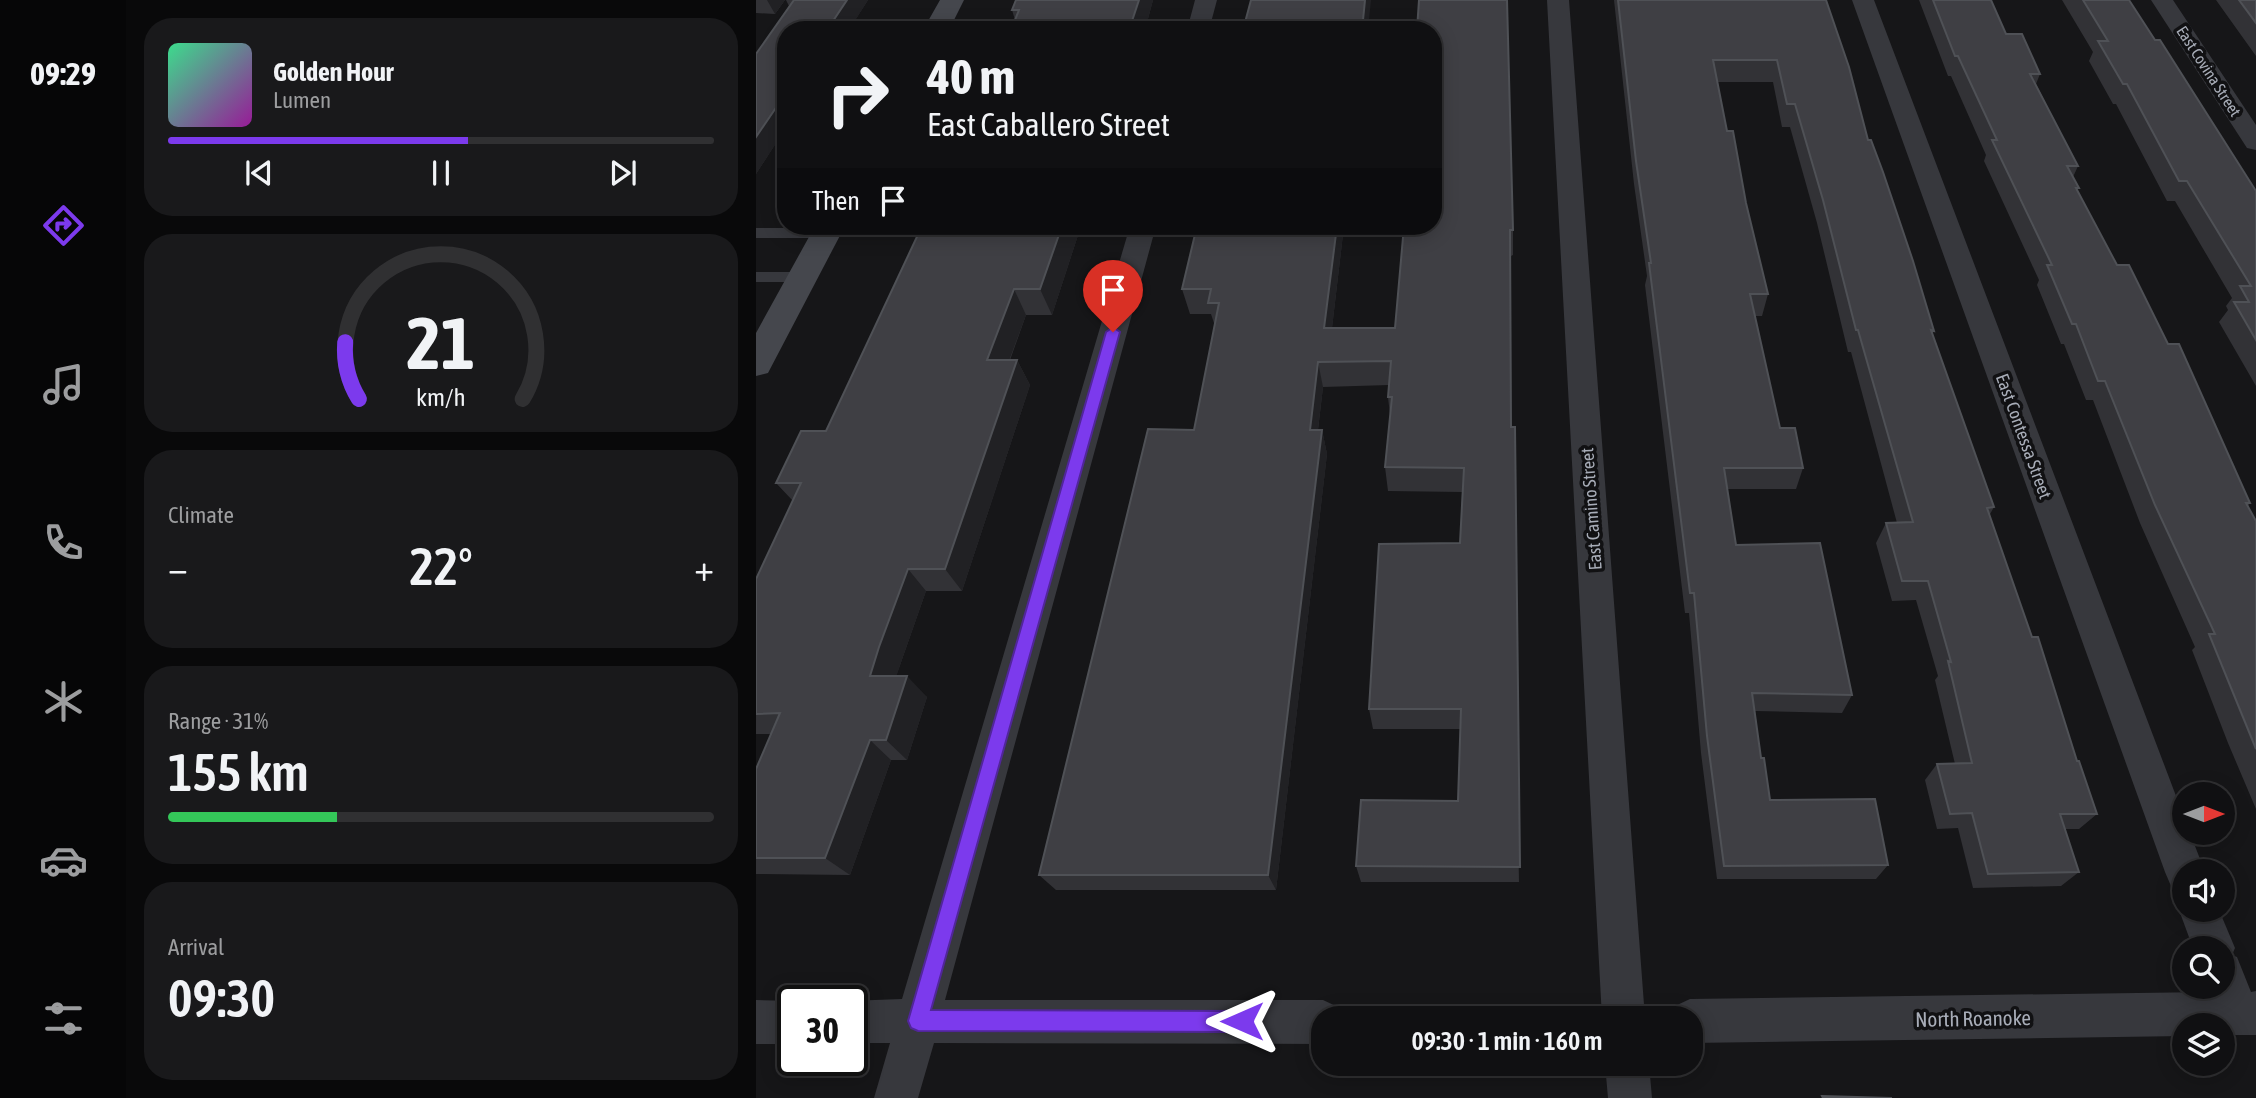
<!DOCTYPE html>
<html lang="en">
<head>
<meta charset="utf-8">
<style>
  :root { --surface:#101012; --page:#19191b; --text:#f1f3f6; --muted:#9c9d9f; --line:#303032; --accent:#7c3aed }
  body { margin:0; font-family:"Asap Condensed",sans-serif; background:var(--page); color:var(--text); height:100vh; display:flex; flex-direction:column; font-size:26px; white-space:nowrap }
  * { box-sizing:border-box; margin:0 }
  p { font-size:23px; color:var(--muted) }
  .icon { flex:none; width:38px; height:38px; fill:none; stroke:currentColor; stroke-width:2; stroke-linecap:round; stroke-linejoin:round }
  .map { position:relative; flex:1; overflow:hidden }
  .side { display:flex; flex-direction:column; gap:18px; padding:18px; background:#09090a; width:630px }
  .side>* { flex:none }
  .banner { position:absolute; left:21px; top:21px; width:665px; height:214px; border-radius:28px; box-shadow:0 4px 18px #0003,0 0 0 2px var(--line); background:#101012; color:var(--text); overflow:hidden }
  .needle { width:46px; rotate:90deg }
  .controls { position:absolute; left:1416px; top:782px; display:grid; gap:14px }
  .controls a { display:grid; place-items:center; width:63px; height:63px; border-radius:50%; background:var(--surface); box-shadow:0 4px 18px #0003,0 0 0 2px var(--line); font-size:35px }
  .speed { position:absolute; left:21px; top:985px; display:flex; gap:14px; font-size:35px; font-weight:700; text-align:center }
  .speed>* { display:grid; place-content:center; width:91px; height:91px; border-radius:50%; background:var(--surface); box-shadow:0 4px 18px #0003,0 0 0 2px var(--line); line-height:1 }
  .speed .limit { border:4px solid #111; border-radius:10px; background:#fff; color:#111 }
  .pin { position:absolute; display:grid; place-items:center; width:60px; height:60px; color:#fff; margin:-72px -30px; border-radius:50% 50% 50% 0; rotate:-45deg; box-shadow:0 0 7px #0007 }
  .pin .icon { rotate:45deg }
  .me { position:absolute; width:77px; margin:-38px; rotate:270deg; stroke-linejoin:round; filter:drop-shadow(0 0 5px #0008) }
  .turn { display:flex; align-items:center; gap:24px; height:147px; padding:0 35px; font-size:32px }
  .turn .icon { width:91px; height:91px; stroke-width:2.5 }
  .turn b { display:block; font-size:49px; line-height:60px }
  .then { display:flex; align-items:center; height:66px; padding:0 35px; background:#0003; gap:14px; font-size:26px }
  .big { font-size:52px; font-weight:600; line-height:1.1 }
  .side .card { flex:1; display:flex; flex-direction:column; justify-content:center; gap:10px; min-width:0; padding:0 24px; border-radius:28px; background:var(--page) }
  .side .dial { align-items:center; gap:0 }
  .dial svg { height:182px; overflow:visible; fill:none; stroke:var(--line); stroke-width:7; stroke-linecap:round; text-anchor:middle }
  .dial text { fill:var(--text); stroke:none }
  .song { display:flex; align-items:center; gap:21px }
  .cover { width:84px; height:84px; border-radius:10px; background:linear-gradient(135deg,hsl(150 70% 55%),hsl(300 70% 35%)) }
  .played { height:7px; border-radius:4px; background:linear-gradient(90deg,var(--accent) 55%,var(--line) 55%) }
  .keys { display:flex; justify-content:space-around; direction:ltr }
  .heat { display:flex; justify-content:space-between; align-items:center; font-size:38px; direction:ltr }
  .charge { height:10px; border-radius:5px; background:linear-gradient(90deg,#34c759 31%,var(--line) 0) }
  .trip { position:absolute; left:555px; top:1006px; width:392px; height:70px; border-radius:28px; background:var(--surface); box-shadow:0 4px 18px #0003,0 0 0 2px var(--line); font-weight:600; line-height:70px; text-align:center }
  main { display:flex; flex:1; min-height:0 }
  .tab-bar { display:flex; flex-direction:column; width:126px; justify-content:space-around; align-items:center; background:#060607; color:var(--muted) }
  .tab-bar .icon { width:49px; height:49px }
  .tab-bar .active { color:var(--accent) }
  .tab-bar b { font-size:32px; color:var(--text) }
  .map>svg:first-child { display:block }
</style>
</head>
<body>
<main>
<nav class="tab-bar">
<b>09:29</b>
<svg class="icon active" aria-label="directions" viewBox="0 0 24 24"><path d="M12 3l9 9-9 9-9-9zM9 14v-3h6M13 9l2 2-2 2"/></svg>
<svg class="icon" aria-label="music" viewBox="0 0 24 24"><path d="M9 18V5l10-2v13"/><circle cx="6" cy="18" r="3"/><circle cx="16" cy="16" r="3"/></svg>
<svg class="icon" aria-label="phone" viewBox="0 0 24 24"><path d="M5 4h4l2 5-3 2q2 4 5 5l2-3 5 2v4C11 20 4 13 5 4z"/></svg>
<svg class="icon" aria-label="climate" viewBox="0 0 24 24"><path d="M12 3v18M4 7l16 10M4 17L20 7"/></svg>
<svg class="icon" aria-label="car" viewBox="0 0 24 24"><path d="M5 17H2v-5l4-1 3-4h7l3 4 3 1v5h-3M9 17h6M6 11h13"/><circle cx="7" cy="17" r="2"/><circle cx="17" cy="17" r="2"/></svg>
<svg class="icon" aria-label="filters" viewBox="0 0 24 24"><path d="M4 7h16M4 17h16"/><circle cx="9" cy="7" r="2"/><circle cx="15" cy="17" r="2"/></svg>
</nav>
<section class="side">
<div class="card">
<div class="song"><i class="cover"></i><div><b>Golden Hour</b><p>Lumen</p></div></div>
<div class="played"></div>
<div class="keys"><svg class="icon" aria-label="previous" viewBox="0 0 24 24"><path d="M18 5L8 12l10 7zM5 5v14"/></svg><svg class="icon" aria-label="pause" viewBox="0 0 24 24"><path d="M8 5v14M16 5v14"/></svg><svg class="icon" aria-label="next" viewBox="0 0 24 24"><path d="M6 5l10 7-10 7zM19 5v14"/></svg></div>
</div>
<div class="card dial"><svg viewBox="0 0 100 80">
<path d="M14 69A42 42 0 1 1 86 69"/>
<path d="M14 69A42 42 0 0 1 8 44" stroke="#7c3aed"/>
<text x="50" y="56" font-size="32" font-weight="700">21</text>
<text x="50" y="72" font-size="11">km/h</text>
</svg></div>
<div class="card"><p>Climate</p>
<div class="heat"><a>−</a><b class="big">22°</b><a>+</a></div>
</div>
<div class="card"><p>Range · 31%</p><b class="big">155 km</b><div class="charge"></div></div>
<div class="card"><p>Arrival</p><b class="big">09:30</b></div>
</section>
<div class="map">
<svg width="1500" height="1098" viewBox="0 0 1500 1098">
  <rect width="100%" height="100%" fill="#161618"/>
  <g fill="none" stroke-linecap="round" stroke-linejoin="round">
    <path fill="#37383d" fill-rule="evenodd" d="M0,228H71L78,233L71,238H0Z
      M0,272H47L54,277L47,282H0Z"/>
    <path fill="#37383d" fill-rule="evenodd" d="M439,0H461L453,30H431Z
      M791,0H813L889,1018H846Z
      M1096,0H1118L1428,817V833H1434L1449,872H1428V891L1415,886L1409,872Z
      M1395,0H1417L1500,125V150L1491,148Z
      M374,226H400L189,1000H567L582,1007L587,1018H567V1044L178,1043L162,1098H118L134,1043H96V1001H92L146,999Z
      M1428,897V910H1463L1479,948L1476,955L1481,957L1495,992L1500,991V1035H1466V1026H1428V1036L934,1043V1018H913L919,1006L934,999L1452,992L1450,987H1466V948H1437L1423,910Z
      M0,1000L39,1001L37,1044H0Z
      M849,1064H893L896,1098H852Z"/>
    <path fill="#45474d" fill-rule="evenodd" d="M184,0H208L193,30H167Z
      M59,226H89L12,373L0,376V333Z"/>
  </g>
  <path fill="#323236" d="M0,0H29L19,14L0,13Z
    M30,0H112L0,174V54L33,6Z
    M260,0H397L389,30H255L259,20L256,10Z
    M858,0H1070L1112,140L1178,331L1176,335L1238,507L1233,516L1321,761L1341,814L1323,829H1309L1323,872L1305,886L1217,888L1202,828L1181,829L1169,780L1181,764H1199L1179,680L1182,676L1160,600L1136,601L1120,543L1130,523H1141L1095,352H1092L1061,223L1034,127H1026L1017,82H961L971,131L990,203L1012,294L1006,316H999L1024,428L1047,468L1040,489H971L980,545L1096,695L1086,713L999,711L1005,758L1014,800L1132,865L1120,879H961L945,753L933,613H929L889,285L891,276L878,184Z
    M1163,0H1235L1250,34L1284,74L1280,84L1322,166L1317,177L1323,188L1321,190L1361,265L1412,344L1494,503L1492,506L1500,521V809L1472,743L1436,650L1439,647L1384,523L1337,400H1330L1308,344H1305L1281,285L1283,280L1228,161L1230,155L1195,76H1192Z
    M1306,0H1373L1500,191V386L1463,322L1472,310L1470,306L1476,298L1419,201H1411L1360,104H1357L1333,61L1337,52Z
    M1460,0H1500V56Z
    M325,226L296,315H270L254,360H261L274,385L206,591H170L143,668L140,676L171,697L151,760H135L94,875L0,874V769L15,734H0V579L37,501L20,483L70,431Z
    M441,226H588L576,328H639L648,226L757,230V255L755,256V427L763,882H605L600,866L702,801L704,729H617L613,709L704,543L706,492L632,491L629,467L634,415L632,397L633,385L567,387L562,430H566L571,454L520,890H300L283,875L438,430L459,326L455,314H434L426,289Z"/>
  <path fill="#212124" d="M11,0H29L19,14Z
    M91,0H112L93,30H71Z
    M383,0H397L389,30H373Z
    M609,0H615L612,30H606Z
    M30,93V128L0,174V137Z
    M306,226H325L296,315L284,289Z
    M581,226H588L573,353L568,328Z
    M258,289L270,315L244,385L231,360Z
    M261,360L274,385L206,591L189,569Z
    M562,362L567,387L559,454L554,430Z
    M566,430L571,454L520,890L512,875Z
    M152,569L170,591L143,668L134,697L114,676L123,647Z
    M151,676L171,697L151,760L130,740Z
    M114,740L135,760L94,875L69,858Z"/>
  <path fill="#3f3f44" stroke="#4f5156" stroke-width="2" d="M38,0H91L71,30H30V93L0,137V54Z
    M260,0H383L373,30H255L263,10H256Z
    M495,0H609L606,30H487Z
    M663,0H751L757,230H754L755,427H759L764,867L600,866L605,800L702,801L705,709H613L623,544L704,543L708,468L629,467L636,397H632L635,361L562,362L554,430H566L512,875H283L392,429L438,430L463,303H452L455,289H426L441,226H581L568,328H639L648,226H677V30H661Z
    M862,0H1070L1093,67L1112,140H1115L1127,172L1157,261L1178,331L1175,330L1238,507L1231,508L1276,637H1282L1321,761H1323L1341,814H1304L1323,872L1232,874L1216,813L1194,814L1181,764L1216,763L1192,661L1195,662L1172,581H1146L1130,523L1157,522L1102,330H1100L1067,200L1039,104H1031L1021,60H957L971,131H977L990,203L1012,294H994L1024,428H1039L1047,468H968L980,545L1064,543L1096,695L996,693L1005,758H1008L1014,800L1119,799L1132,865L968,866L951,736L938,593H934L893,263H895L880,161Z
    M1177,0H1235L1250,34H1266L1284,74H1274L1322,166H1311L1323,188H1320L1361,265H1373L1412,344H1423L1494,503H1490L1500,521V749L1453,634H1459L1399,505L1349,381H1342L1320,324H1316L1291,265H1296L1236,140H1241L1202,56H1199Z
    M1327,0H1373L1399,40H1404L1500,191V340L1478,302H1493L1484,286H1495L1431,181H1423L1371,84H1367L1342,41H1352Z
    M1483,0H1500V23Z
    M166,226H306L284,289H258L231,360H261L189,569H152L123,647L114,676H151L130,740H114L69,858H0V769L24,713L0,714V579L45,483H20L45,431H70Z
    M1066,1096L1136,1098H1067Z"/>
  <path fill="#7c3aed" stroke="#51269a" stroke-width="2" d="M357,327L364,332L175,1010L486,1011L493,1014L496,1021L493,1029L486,1032L162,1031L155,1028L152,1021L350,332Z"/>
  <g text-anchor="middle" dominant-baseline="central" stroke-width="7" stroke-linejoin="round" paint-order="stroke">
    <g font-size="16" fill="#a8adb8" stroke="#111113">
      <text transform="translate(1453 71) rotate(57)">East Covina Street</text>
    </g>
    <g font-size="18" fill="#a8adb8" stroke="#111113">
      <text transform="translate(1268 436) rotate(70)">East Contessa Street</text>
      <text transform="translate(835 509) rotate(-94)">East Camino Street</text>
    </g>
    <g font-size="21" fill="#a8adb8" stroke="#111113">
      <text transform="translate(1217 1018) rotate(-1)">North Roanoke</text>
    </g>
  </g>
</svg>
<div class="controls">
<a><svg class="needle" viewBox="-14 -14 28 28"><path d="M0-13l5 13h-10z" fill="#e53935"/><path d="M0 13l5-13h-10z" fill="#9c9d9f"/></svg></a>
<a><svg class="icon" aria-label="sound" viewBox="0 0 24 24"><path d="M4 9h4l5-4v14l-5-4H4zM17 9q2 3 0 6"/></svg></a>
<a><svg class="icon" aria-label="search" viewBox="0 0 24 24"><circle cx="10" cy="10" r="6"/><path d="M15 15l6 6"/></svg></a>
<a><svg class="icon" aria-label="layers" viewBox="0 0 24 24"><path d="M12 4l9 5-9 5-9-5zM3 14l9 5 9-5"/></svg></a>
</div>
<div class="speed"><div class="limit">30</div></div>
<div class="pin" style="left:357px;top:332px;background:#d93025"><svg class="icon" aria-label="arrive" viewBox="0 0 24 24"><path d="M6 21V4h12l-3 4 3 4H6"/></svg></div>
<svg class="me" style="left:486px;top:1021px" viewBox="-20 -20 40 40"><path d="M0-17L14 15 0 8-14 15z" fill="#7c3aed" stroke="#fff" stroke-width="4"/></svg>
<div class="trip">09:30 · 1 min · 160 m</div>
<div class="banner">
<div class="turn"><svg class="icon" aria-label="right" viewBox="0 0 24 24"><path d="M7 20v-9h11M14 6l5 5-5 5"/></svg><div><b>40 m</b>East Caballero Street</div></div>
<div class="then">Then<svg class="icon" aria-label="arrive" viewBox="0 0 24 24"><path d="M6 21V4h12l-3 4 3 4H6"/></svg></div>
</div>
</div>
</main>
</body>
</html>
